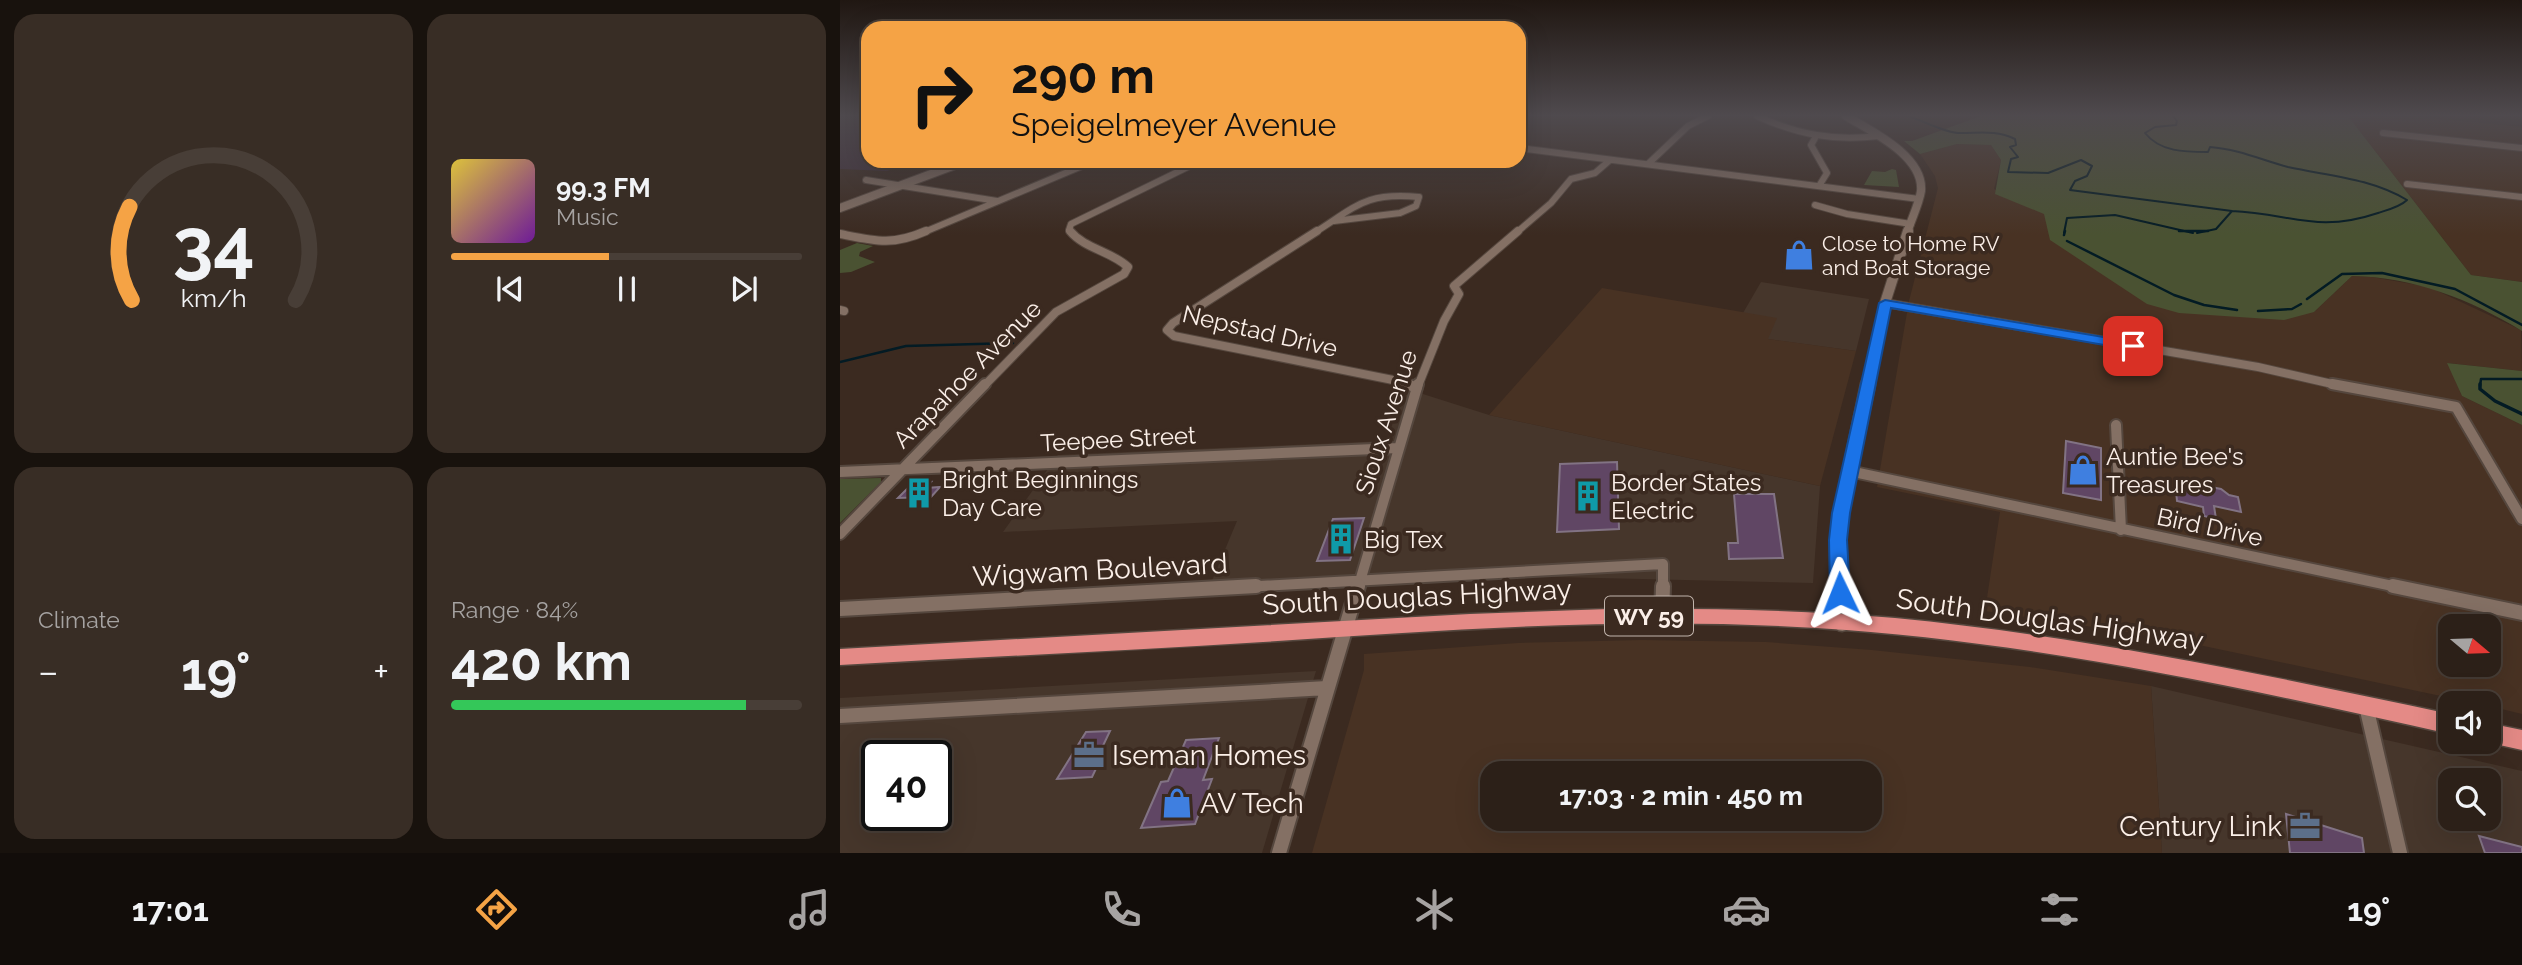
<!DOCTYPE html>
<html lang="en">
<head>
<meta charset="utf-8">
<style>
  :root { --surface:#2c2018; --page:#382d25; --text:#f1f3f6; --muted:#a6a3a2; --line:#483e37; --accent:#f5a345 }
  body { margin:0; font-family:Raleway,sans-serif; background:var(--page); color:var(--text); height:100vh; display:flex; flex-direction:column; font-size:26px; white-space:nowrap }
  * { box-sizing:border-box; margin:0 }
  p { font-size:23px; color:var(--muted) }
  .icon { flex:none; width:38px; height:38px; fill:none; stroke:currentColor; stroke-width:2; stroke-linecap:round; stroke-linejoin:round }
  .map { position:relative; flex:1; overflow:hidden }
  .side { display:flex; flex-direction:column; gap:14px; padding:14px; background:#18120d; width:840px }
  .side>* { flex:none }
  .guide { position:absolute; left:21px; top:21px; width:665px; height:147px; border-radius:21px; box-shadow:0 7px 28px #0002,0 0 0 2px var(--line); background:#f5a345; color:#111; overflow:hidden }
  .needle { width:46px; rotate:109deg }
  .tools { position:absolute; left:1598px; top:614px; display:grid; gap:14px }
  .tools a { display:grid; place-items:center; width:63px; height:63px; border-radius:14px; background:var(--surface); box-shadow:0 7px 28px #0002,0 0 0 2px var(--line); font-size:35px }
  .speed { position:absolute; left:21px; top:740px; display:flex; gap:14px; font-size:35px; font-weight:700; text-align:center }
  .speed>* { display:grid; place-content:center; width:91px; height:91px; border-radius:50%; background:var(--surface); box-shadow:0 7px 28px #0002,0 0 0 2px var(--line); line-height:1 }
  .speed .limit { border:4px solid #111; border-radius:10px; background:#fff; color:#111 }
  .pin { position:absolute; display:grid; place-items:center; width:60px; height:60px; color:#fff; margin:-30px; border-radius:14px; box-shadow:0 4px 10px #0006 }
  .me { position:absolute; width:77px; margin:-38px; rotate:358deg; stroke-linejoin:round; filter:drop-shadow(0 0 5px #0008) }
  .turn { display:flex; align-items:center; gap:24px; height:147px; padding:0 35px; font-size:32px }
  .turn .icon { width:91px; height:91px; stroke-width:2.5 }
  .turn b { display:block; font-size:49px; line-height:60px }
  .big { font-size:52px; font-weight:700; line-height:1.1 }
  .side .widget { flex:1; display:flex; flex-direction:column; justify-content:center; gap:10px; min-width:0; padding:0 24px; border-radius:21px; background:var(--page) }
  .side .dial { align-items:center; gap:0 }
  .dial svg { height:182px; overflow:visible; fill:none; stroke:var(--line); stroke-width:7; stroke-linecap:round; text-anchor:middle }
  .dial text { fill:var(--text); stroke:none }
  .song { display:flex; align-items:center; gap:21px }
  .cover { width:84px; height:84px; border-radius:10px; background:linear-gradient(135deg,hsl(50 70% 55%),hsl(280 70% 35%)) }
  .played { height:7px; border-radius:4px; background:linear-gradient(90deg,var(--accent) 45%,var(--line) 45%) }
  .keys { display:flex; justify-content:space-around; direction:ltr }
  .heat { display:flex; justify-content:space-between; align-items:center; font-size:38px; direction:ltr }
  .charge { height:10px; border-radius:5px; background:linear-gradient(90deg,#34c759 84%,var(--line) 0) }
  .side .tiles { flex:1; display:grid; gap:14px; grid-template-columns:repeat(2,1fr) }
  .trip { position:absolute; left:640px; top:761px; width:402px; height:70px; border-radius:21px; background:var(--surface); box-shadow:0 7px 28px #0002,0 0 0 2px var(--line); font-weight:700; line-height:70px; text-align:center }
  .tab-bar { display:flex; height:112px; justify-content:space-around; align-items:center; background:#120d0a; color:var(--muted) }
  .tab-bar .icon { width:49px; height:49px }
  .tab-bar .current { color:var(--accent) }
  .tab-bar b { font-size:32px; color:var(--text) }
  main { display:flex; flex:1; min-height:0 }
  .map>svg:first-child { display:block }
</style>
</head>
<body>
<main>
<section class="side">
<div class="tiles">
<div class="widget dial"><svg viewBox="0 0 100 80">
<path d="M14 69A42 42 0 1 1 86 69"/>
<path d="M14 69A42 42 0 0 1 13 28" stroke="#f5a345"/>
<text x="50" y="56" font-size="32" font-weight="700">34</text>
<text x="50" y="72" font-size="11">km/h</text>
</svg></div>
<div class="widget">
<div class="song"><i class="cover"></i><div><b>99.3 FM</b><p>Music</p></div></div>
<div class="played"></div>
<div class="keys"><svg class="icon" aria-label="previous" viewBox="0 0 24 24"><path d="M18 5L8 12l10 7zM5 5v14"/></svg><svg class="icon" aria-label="pause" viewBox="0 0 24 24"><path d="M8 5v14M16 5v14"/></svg><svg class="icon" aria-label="next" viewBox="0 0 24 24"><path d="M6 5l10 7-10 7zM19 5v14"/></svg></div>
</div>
<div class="widget"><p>Climate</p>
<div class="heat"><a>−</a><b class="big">19°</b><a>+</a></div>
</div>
<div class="widget"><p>Range · 84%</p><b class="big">420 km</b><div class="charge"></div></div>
</div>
</section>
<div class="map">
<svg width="1682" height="853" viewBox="0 0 1682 853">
  <rect width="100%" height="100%" fill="#3b2a20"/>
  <path fill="#46362b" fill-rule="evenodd" d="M921,282L1029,299L1016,351L927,339L903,313Z
    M564,388L649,415L980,486L973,583L543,573L371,583L397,521L163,532L218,455L546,441Z
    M476,671L422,853H0V698ZM37,756H96V816H37Z
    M1311,686L1682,771V853H1322ZM1610,780H1648V819H1610Z"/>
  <path fill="#483223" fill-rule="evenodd" d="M1508,116H1569L1682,127V282L1631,275Z
    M1117,144L1151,145L1161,160L1154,189L1183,204L1474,312L1512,276L1532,277L1589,287L1681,330L1682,371L1608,363L1622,396L1682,425V714L1649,706L1648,704L1634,703L1321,637L1145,611L1160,512L1037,487L1069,301L1098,188L1095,176L1080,154ZM1610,626H1648V665H1610Z
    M762,288L937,318L928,339L1016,351L980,486L649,415Z
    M802,640L926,642L1032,650L1190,667L1311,686L1322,853H472L524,670V654L678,643ZM653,774H1031V819H653Z"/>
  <path fill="#40303c" d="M0,116H28V161H76L47,171L0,169Z"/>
  <path fill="#4a5232" d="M1141,116H1508L1631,275L1682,282V331C1630,299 1573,277 1512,276L1474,312L1444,320L1339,313L1307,304L1210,240L1204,214L1155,194L1161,160L1151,145L1117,144L1080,154L1064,141H1072Z
    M1052,169L1056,170L1059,187L1024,185L1032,171L1045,172Z
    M17,243L33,246L20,252L19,256L35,262L11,272L0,273V250Z
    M1607,363L1682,371V425L1622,396Z
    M41,478V482L0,523V479Z"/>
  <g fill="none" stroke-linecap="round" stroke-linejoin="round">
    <path stroke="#031b24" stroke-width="2" d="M1068,116C1084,121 1105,133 1121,133C1141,133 1156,130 1175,139L1176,145L1170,147L1178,157L1171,159L1168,172L1208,173L1241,160L1252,166L1247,176L1235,181L1230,190L1392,211
      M1333,116L1337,121L1336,125L1315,127L1305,133C1320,152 1345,152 1368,152L1370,147C1398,149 1422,160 1448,167C1489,176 1530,178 1567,200C1560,207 1547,210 1538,213C1476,234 1450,213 1392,211L1376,229L1357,233
      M1224,233L1227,218L1275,215L1353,233"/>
    <path stroke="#031b24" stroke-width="2.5" d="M1339,231H1368
      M1224,235L1225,231
      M1227,241L1334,295L1364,305L1397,310
      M1467,299L1502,274L1542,273L1615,289L1682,325
      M1418,311L1452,309L1461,304
      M0,362L66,346L173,343
      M1640,386L1641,379H1682"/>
    <path stroke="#031b24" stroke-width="3.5" d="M1640,384V389L1655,401L1682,414"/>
  </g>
  <path fill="#604664" stroke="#827384" stroke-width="2" d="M1226,441L1261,448V500L1223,493Z
    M777,462L779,529L717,532L720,464Z
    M1335,480L1381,489L1389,495L1398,497L1401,512L1374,506L1376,519L1364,516L1363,507L1337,501Z
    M91,482L86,488L100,487L91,497L58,498L73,483Z
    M894,494H934L943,558L889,559L888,543H898Z
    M524,518L510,560L477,561L493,519Z
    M270,731L259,754H263L252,777L217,779L246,732Z
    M379,738L363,780L372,779L355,824L301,828L321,782L328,781L346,740Z
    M1446,814L1522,838L1524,853H1450Z
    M1639,836L1682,847V853H1645Z"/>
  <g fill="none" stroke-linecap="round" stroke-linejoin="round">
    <g stroke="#55473e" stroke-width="8">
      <path id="minor-far3" d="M917,116C959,135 993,141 1039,136
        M1543,133L1682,148
        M975,138L971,145L987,173L979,186
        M679,148L1079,199
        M201,161L239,167
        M808,164L848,126L868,116
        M26,180L157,201
        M1567,184L1682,197
        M975,205L1007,214L1071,224
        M82,233L254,161
        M232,233L229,230L231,224L360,161
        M474,233C517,206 525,192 579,197L576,206L560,213L494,221
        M676,233L711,203L731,179L755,173L770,160"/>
    </g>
    <g stroke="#55473e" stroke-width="10">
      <path id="minor-far2" d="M477,231L333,323L327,330L334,336L558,381L572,386
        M0,234C35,241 52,246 86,231
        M1045,303L1418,367L1501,386
        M0,310L4,311
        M144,386L216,312L284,274L288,267C271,251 245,249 230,231
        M578,386L604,321L619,294L614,286L678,231"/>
    </g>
    <g stroke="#55473e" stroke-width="14">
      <path id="minor-far1" d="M567,384L577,388
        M1492,384L1616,407L1682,519
        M1276,425L1281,530
        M1009,471L1562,588
        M0,472L558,448
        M0,534L145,384
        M384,588L823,564V588
        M518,588L578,384"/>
    </g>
    <g stroke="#55473e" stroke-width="18">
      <path id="minor" d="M1553,586L1682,613
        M0,609L416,586
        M822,615L823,586
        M1526,706L1560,853
        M0,716L487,688
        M439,853L518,586"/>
    </g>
    <g stroke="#55473e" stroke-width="10">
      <path id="tertiary-far3" d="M1006,116C1031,131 1084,156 1081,191C1079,204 1071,220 1067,233
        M0,208L126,161"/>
    </g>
    <g stroke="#55473e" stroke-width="12">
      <path id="tertiary-far2" d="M1028,386L1045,303L1068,231"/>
    </g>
    <g stroke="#55473e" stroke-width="17">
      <path id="tertiary-far1" d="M1000,588L998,539L1001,513L1028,384"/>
    </g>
    <g stroke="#55473e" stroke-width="21">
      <path id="tertiary" d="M1000,586L1002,622"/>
    </g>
    <g stroke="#55473e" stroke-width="3">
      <path id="trunk" d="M769,609C864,608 960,610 1055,618C1242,636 1427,675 1610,714V734C1401,687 1190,641 976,628C792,616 607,630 423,642C282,651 141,657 0,665V649L630,614Z
        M1648,723L1682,730V750L1646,742H1648Z"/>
    </g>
    <use href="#minor-far3" stroke="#847064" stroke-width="6"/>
    <use href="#minor-far2" stroke="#847064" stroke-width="8"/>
    <use href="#minor-far1" stroke="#847064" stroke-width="10"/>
    <use href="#minor" stroke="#847064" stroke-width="14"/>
    <use href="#tertiary-far3" stroke="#847064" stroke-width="8"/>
    <use href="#tertiary-far2" stroke="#847064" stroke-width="10"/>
    <use href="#tertiary-far1" stroke="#847064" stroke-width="13"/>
    <use href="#tertiary" stroke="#847064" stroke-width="18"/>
    <use href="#trunk" fill="#e48a86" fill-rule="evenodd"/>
  </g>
  <linearGradient id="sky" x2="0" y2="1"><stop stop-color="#201712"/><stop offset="0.49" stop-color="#4f4a4e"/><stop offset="1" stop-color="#4f4a4e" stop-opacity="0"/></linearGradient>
  <rect width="1682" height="235" fill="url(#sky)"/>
  <path fill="#1a73e8" stroke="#114b97" stroke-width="2" d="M1045,300L1293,342L1300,346L1293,350L1051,308L1010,513L1007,540L1010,593L1007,598L1000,600L993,598L990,593L989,540L992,513L1039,303Z"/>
  <defs>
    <g id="shop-bare" transform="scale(2.415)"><path d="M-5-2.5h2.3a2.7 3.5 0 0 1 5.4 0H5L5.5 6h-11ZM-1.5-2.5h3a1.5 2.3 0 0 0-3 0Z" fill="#3f7fe0" stroke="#3b2a20" stroke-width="2.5" paint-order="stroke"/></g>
    <g id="building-bare" transform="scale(2.415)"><path d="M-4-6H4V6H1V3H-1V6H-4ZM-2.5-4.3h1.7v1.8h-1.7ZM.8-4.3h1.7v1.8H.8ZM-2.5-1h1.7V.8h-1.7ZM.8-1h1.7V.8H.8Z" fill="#0f9aa8" stroke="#3b2a20" stroke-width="2.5" paint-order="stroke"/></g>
    <g id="office-bare" transform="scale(2.415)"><path d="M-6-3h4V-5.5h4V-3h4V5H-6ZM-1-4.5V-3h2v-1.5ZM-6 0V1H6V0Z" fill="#5c6f8a" stroke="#3b2a20" stroke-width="2.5" paint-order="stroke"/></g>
  </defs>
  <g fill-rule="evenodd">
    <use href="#shop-bare" x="959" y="255"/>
    <use href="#shop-bare" x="1243" y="470"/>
    <use href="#building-bare" x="79" y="493"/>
    <use href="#building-bare" x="748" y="496"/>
    <use href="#building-bare" x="501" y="539"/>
    <use href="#office-bare" x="249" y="755"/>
    <use href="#shop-bare" x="337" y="803"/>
    <use href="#office-bare" x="1465" y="826"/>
  </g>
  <g text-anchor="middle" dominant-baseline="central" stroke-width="7" stroke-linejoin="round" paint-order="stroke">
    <g font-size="21" fill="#fbefe8" stroke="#3b2a20" text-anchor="start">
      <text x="982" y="243">Close to Home RV<tspan x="982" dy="24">and Boat Storage</tspan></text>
    </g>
    <rect fill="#3b2a20" stroke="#c1b4ac" stroke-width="2" x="765" y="596.5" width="88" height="39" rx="5"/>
    <g font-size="23" font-weight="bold" fill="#fbefe8">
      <text x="809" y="616">WY 59</text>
    </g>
    <g font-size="24" fill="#fbefe8" stroke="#3b2a20">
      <text transform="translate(420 331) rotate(13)">Nepstad Drive</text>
      <text transform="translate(127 374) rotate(-45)">Arapahoe Avenue</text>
      <text transform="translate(546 422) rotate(-72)">Sioux Avenue</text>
      <text transform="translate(278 439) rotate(-3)">Teepee Street</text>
      <text transform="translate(1370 527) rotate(12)">Bird Drive</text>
    </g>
    <g font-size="24" fill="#fbefe8" stroke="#3b2a20" text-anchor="start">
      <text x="1266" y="456">Auntie Bee's<tspan x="1266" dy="28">Treasures</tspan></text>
      <text x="102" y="479">Bright Beginnings<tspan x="102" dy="28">Day Care</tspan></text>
      <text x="771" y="482">Border States<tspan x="771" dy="28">Electric</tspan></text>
      <text x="524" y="539">Big Tex</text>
    </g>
    <g font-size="28" fill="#fbefe8" stroke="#3b2a20">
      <text transform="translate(260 570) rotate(-3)">Wigwam Boulevard</text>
      <text transform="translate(577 597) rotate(-3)">South Douglas Highway</text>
      <text transform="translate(1210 620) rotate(8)">South Douglas Highway</text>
    </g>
    <g font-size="28" fill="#fbefe8" stroke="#3b2a20" text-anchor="start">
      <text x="272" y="755">Iseman Homes</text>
      <text x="360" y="803">AV Tech</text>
      <text x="1442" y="826" text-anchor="end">Century Link</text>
    </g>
  </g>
</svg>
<div class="tools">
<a><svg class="needle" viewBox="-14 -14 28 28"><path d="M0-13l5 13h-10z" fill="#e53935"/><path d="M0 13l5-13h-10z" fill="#a6a3a2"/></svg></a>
<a><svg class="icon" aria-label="sound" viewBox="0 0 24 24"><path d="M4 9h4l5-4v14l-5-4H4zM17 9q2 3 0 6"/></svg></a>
<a><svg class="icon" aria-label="search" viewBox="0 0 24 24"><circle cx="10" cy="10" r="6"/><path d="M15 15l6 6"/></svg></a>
</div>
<div class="speed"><div class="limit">40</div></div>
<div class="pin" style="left:1293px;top:346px;background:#d93025"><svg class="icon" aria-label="arrive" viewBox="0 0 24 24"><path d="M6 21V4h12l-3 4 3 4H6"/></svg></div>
<svg class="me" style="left:1000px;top:593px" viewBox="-20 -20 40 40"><path d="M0-17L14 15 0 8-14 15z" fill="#1a73e8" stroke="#fff" stroke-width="4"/></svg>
<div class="trip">17:03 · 2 min · 450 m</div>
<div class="guide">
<div class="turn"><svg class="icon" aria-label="right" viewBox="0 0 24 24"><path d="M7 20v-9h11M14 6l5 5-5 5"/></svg><div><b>290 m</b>Speigelmeyer Avenue</div></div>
</div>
</div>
</main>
<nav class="tab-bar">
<b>17:01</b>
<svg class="icon current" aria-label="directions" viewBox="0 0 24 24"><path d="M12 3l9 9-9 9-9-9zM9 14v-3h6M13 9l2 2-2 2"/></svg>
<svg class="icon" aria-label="music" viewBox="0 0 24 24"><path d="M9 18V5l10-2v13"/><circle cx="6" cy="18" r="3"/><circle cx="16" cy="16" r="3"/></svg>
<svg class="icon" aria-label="phone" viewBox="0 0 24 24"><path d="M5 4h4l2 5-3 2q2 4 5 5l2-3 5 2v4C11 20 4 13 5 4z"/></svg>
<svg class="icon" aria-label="climate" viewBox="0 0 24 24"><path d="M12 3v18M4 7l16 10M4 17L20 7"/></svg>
<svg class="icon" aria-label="car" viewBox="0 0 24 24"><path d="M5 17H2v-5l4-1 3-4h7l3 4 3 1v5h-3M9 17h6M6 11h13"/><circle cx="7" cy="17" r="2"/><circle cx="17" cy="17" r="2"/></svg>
<svg class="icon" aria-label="filters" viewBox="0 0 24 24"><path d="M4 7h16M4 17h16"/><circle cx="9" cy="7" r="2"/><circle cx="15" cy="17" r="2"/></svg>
<b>19°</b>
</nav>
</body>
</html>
